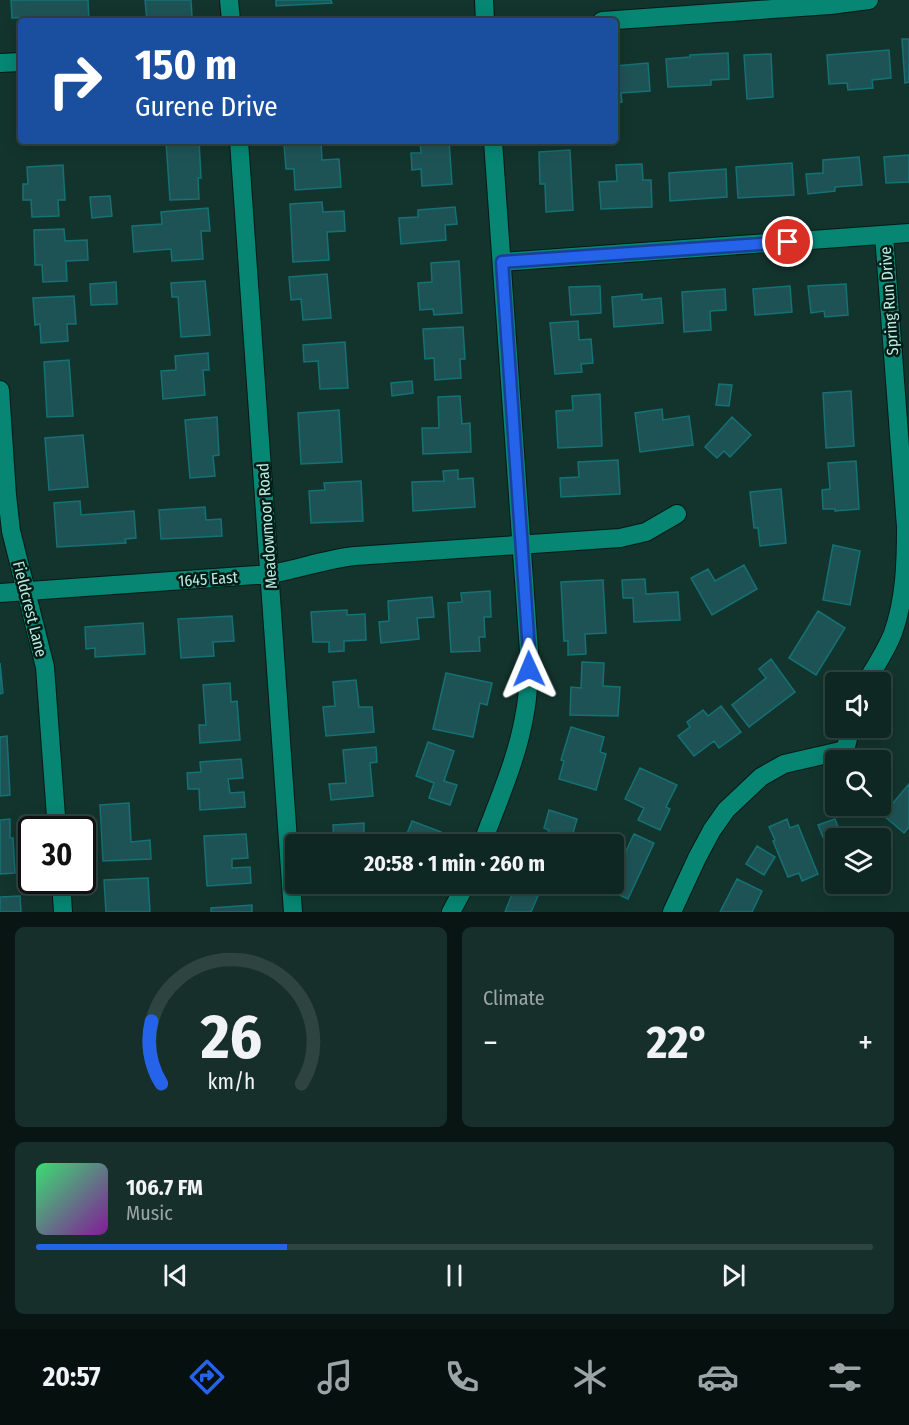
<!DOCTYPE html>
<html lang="en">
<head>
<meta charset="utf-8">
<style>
  :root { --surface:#0e2722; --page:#172f2a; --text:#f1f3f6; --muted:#9ba5a5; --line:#2e4440; --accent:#2563eb }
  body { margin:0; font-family:"Fira Sans Condensed",sans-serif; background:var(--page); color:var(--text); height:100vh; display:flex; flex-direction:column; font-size:22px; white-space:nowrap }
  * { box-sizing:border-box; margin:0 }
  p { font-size:20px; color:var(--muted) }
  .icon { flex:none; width:33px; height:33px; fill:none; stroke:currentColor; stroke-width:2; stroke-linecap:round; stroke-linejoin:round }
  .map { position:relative; height:912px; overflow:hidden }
  .drawer { display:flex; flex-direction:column; gap:15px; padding:15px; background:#081513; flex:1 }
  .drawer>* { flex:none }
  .top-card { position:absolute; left:18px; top:18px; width:600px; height:126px; border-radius:6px; box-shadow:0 3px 15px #0003,0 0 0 2px var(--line); background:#1a4fa0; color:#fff; overflow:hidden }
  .fabs { position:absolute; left:825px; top:672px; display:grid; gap:12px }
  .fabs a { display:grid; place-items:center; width:66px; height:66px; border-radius:6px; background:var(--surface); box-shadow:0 3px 15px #0003,0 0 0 2px var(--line); font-size:30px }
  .speed { position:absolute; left:18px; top:816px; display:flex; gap:12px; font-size:30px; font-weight:700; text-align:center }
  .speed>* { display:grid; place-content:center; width:78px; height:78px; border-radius:50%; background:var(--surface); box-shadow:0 3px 15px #0003,0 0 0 2px var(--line); line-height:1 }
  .speed .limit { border:3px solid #111; border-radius:9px; background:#fff; color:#111 }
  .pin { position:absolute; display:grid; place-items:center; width:51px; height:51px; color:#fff; margin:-26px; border:3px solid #fff; border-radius:50%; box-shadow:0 2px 6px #0007 }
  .me { position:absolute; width:66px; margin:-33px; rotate:359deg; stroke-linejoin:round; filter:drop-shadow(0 0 4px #0008) }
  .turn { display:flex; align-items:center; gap:21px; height:126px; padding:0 18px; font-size:27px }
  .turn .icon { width:78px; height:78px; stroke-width:2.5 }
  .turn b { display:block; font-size:42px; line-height:51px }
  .big { font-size:45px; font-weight:700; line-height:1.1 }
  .drawer .widget { flex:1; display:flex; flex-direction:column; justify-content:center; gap:9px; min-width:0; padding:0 21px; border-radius:9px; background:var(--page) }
  .drawer .dial { align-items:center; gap:0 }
  .dial svg { height:156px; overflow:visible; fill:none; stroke:var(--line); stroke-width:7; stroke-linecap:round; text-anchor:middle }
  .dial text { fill:var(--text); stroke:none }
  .song { display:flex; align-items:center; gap:18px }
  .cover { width:72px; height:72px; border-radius:9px; background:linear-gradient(135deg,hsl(140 70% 55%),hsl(290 70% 35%)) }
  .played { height:6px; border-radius:3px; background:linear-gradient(90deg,var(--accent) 30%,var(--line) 30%) }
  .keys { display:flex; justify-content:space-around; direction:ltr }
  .heat { display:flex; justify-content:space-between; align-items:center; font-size:33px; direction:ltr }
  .drawer .tiles { flex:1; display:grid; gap:15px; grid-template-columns:1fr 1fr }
  .widget:last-child { grid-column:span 2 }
  .trip { position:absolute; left:285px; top:834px; width:339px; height:60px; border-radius:6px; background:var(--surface); box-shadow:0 3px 15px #0003,0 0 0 2px var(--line); font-weight:700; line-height:60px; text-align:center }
  .tabs { display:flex; height:96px; justify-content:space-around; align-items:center; background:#06100e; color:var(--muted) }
  .tabs .icon { width:42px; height:42px }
  .tabs .current { color:var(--accent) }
  .tabs b { font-size:27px; color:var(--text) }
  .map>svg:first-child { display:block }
</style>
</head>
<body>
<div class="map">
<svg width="909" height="912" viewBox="0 0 909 912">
  <rect width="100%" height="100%" fill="#13342d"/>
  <path fill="#1e5355" stroke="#147174" stroke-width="1.5" d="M11,0H88L89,21H38V17L12,18Z
    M145,0H191L192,17L147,21Z
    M276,0H331L332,3L276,6Z
    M902,39H909V82L905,83Z
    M889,50L891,78L872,80L873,88L848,90L847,83L829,84L827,55Z
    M728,53L729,79L711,80V85L668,87L666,59L690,57V55Z
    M771,54L773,97L747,99L744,55Z
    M648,63L650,91L621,93L622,102L615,103V66Z
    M63,141H75V143L63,144Z
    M166,141H199L201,178H198L199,199L170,200Z
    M321,141L322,160L339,159L341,187L295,190L294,169H286L284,144Z
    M420,141H449L452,184L422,186L421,169L412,170L411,153H421Z
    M570,150L573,210L546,212L545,184H540L539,152Z
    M909,155V182L886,183L884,157Z
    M859,157L862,185L835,187V191L808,194L806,174L823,173V160Z
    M792,163L794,195L738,198L736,167Z
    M642,164L643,180H651L652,207L601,209L599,182L617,181L616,165Z
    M63,165L65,200H58L59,216L32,217L31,200H23V184H28L27,167Z
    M726,169L727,197L670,201L669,173Z
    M110,196L112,216L92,218L90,197Z
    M322,202L323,212L344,211L345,231L327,232L329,260L293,262L290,204Z
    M455,207L457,224L445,225L446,240L401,244L399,218L418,217V210Z
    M208,208L210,231H201L203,259L172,261L171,249L134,252L132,226L162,224L161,212Z
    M64,229L65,241L87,240L88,260L66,261L67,281L43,282L42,265H35L34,230Z
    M459,261L462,313L434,315L433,309L420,310L418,283L432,282L431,263Z
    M327,274L331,318L303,320L301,299L291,300L289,277Z
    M205,281L210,335L181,337L178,297H172L171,283Z
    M116,282L117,304L91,305L90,284Z
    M846,284L848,315L825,317L824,311L811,313L808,286Z
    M600,286L601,313L571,315L569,287Z
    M790,286L792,312L755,315L753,289Z
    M725,289L726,310L710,311L711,330L684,332L682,292Z
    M642,294V300L661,298L663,323L614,327L612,297Z
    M74,296L76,324H67L68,341L41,343L40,324L35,325L33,298Z
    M578,321L579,340L591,339L593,363L581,364L582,372L555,374L550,323Z
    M463,327L465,359H460L461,378L435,380L434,358L425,359L423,329Z
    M345,342L348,388L320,389L318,361L304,362L303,345Z
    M208,353L209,370H203L205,395L163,399L161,371L176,370L175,356Z
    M69,360L73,416L47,417L44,362Z
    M412,381L413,393L392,396L391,383Z
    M719,384L732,385L729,406L716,405Z
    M851,391L854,446L826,448L823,393Z
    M600,394L602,446L558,448L556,411L573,410L572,396Z
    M460,396L462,424L470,423L471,452L423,454L422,428H439L438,397Z
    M662,409L663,420L689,416L693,445L640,452L635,413Z
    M339,410L342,462L301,464L298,413Z
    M217,417L219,455L213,456L215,476L190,478L185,420Z
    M732,417L751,435L730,457L724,451L717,458L705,447Z
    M83,435L88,487L49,490L45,438Z
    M618,460L620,494L561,497L560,478L579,477L578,462Z
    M856,461L859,509L835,511V509H823L822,490L830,489L828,463Z
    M458,470V479L473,478L475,507L413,511L412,482L444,481L443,471Z
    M361,481L363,521L311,523L309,491L325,490L324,483Z
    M781,489L786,543L760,546L758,528H754L750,492Z
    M80,501L81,515L134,511L136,538L125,539L126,543L57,547L54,503Z
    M205,507L206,520L221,519L222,536L161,539L159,510Z
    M833,545L860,551L850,605L823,600Z
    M744,565L757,589L712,615L691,578L708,569L715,581Z
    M645,579L646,594L678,592L680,620L634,622L633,598H623L622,580Z
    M603,580L606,633L585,634L586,654L568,655V641H564L561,582Z
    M490,591L491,617H484L485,637H479L480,651L451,652L448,603L462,602L461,593Z
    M432,597L434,617L417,618L419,639L381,643L379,622L389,621L388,601Z
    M347,610V615L365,614L366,640L344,641V651L329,652V642H313L311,612Z
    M818,611L845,628L816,675L789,658Z
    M232,616L234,641L213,642L214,656L181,658L178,619Z
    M143,623L145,654L95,657V648L86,649L85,627Z
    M771,659L795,692L749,727L732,705L766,678L759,669Z
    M582,662L604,663L603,686L620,687L618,716L570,715L571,687L581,688Z
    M0,663L3,693L0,694Z
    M446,673L492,683L487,705L480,703L473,737L433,729Z
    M356,680L359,707H372L374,732L326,736L323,707L335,706L333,682Z
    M230,683L231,702L237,701L240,740L200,743L199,725H206L203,685Z
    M721,706L741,732L719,748L714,741L694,756L678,736L690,727L687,722L703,710L708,716Z
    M571,727L604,737L600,752L606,754L596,790L559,779L564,761L561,760Z
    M7,736L10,795L0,796V737Z
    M428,742L454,751L444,781L457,785L450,805L429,798L434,783L416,776Z
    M376,747L377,762L370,763L373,796L331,800L329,784L346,783L343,750Z
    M241,759L243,778L228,779L230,793L244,792L245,807L200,810L199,789H188L187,773L201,772L200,762Z
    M640,768L677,785L666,807L670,809L660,830L638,820L644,808L625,799Z
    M909,784V827L904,833L883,815Z
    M129,803L131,842L150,840L151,859L103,861L100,805Z
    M549,810L577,819L570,844H530L531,840L544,844L549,830L544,828Z
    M10,819V838H13L15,873L0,874V820Z
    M787,819L790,828L798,825L818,874L802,881L799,873L788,877L773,841L775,840L769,827Z
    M835,819L842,837L866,827L870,838H836V869L818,825Z
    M412,821L441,832L436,844H403Z
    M364,823V844H334L333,825Z
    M246,834L248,858L232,859V868L250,867L251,883L207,886L204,836Z
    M634,834L654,843L628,899L602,887L604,884H614V863L620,848L626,851Z
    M757,846L775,857L764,875L746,864Z
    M148,878L150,912H106L104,880Z
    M737,879L762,891L752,912H720Z
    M515,887L538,896L531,912H505Z
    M20,896L21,912H0V897Z
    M252,905V912H211V908Z"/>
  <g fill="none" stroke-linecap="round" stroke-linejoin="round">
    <g stroke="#001b16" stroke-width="20">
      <path id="minor" d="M229,0L231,21
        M484,0L485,21
        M602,21L830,5L869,0
        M0,63L21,62
        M239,141L293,912
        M502,262L909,233
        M0,390L7,495L11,531L45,667L57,830
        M0,593L271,574C299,569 326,559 355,556L620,538L646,532L677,514
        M866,682C875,667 886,651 893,633C905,599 906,563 906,527L884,235
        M482,844C498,801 518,757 525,712C529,692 529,671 529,651L493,141
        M61,880L63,912
        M451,912L466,884
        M672,912L697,858L712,830L726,810L761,777L784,764L845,750L851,728"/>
    </g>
    <use href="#minor" stroke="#078674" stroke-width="18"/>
  </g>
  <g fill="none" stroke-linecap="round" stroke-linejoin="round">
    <g stroke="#184099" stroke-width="15">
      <path id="route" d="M529,669V651L502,262L788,242"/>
    </g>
    <use href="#route" stroke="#2563eb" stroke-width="10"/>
  </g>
  <g text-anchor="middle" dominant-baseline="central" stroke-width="5" stroke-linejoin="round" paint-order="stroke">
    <g font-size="16" fill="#bcebe0" stroke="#001b16">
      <text transform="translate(889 301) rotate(-94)">Spring Run Drive</text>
      <text transform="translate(267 526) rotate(-94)">Meadowmoor Road</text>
      <text transform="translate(208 579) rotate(-4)">1645 East</text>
      <text transform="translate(30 609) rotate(76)">Fieldcrest Lane</text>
    </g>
  </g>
</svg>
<div class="fabs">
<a><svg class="icon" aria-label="sound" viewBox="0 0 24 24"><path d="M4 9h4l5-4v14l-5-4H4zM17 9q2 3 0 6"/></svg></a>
<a><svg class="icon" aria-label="search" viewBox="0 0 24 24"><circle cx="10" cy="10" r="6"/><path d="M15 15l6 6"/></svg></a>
<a><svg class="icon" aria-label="layers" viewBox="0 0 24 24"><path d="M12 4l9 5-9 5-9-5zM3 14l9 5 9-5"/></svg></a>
</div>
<div class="speed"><div class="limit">30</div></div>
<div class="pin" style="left:788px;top:242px;background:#d93025"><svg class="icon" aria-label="arrive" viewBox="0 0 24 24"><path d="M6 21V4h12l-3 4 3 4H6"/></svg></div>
<svg class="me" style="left:529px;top:669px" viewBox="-20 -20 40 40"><path d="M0-17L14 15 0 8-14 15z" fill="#2563eb" stroke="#fff" stroke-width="4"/></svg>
<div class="trip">20:58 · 1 min · 260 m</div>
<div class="top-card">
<div class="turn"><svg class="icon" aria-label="right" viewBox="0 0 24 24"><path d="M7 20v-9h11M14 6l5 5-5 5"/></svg><div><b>150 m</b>Gurene Drive</div></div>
</div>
</div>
<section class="drawer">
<div class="tiles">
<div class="widget dial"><svg viewBox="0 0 100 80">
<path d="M14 69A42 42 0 1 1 86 69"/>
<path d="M14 69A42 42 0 0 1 9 37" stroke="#2563eb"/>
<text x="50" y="56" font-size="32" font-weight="700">26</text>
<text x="50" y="72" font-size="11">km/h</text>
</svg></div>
<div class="widget"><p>Climate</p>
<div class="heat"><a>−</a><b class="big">22°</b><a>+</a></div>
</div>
<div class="widget">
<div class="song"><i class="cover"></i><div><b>106.7 FM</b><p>Music</p></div></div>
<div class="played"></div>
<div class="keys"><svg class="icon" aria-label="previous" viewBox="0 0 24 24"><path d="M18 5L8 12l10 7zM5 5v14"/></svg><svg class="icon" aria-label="pause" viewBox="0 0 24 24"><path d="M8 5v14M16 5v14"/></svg><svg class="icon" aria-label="next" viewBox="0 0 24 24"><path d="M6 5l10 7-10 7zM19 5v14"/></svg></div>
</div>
</div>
</section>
<nav class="tabs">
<b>20:57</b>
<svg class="icon current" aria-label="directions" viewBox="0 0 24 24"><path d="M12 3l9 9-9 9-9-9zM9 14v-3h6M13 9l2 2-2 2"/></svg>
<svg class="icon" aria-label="music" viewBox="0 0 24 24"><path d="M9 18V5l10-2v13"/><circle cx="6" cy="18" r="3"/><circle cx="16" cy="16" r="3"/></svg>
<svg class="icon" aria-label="phone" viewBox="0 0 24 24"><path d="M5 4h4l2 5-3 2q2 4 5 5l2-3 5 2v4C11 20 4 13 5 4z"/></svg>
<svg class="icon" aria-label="climate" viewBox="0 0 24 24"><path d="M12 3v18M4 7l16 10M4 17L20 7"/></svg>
<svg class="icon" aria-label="car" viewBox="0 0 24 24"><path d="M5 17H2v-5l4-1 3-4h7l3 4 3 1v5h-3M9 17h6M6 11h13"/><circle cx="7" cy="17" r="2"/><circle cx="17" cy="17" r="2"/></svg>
<svg class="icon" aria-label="filters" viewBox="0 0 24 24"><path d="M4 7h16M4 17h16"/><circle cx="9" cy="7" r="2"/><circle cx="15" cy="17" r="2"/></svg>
</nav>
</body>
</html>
